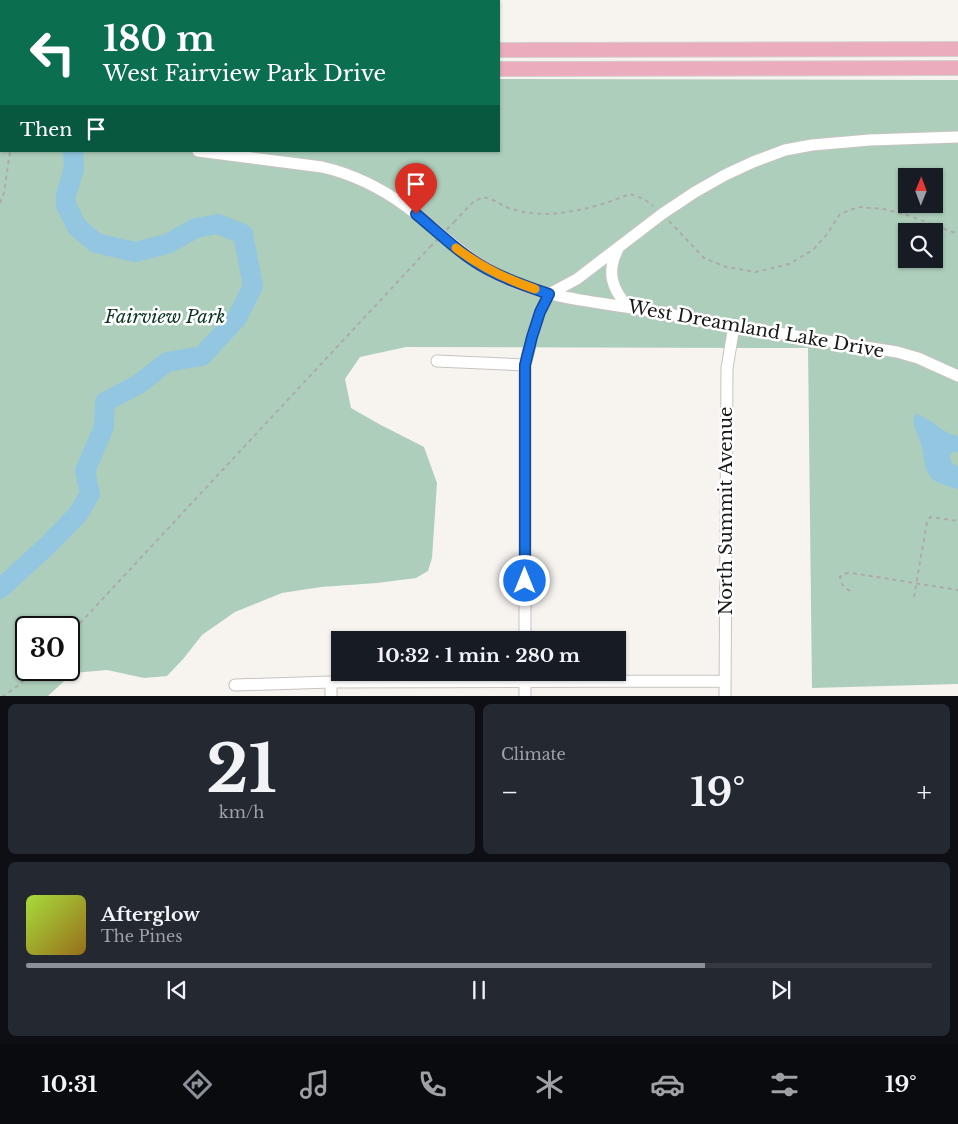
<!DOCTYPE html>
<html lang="en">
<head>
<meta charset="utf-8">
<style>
  :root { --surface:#171b24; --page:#242831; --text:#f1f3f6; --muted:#9ea1a6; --line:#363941; --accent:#8c9099 }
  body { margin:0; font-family:"Libre Baskerville",serif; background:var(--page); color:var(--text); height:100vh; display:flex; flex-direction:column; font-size:19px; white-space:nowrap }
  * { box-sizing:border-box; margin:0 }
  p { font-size:16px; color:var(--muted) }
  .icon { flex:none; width:28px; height:28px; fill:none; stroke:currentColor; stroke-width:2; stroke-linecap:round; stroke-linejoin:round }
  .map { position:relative; height:696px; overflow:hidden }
  .panel { display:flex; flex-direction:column; gap:8px; padding:8px; background:#0d0f14; flex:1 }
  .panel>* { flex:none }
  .guide { position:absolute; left:0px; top:0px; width:500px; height:152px; box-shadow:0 1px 4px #0004; background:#0b6e4f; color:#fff; overflow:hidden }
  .needle { width:32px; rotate:1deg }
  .controls { position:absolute; left:898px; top:168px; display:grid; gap:10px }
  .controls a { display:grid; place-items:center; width:45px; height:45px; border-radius:0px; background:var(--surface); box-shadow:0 1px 4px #0004; font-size:25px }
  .speed { position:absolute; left:15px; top:616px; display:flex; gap:10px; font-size:25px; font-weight:700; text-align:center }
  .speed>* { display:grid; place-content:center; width:65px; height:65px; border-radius:50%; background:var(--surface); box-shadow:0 1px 4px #0004; line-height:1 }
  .speed .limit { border:2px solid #111; border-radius:8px; background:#fff; color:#111 }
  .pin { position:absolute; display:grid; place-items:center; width:42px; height:42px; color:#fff; margin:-51px -21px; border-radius:50% 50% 50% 0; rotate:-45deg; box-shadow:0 0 5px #0007 }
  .pin .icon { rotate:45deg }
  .me { position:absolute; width:55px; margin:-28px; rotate:0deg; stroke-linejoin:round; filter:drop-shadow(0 0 4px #0008) }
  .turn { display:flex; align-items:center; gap:18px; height:105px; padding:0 20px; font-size:22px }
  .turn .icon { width:65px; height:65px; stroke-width:2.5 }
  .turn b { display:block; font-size:35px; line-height:42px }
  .then { display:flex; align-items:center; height:48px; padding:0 20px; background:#0003; gap:10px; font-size:19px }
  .big { font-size:38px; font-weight:800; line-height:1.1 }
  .panel .tile { flex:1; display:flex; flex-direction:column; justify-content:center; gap:8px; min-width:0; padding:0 18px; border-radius:8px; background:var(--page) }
  .panel .dial { align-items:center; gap:0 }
  .dial b { font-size:65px; line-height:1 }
  .song { display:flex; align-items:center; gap:15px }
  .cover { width:60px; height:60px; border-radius:8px; background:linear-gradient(135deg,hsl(80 70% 55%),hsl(40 70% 35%)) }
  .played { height:5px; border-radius:2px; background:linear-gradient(90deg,var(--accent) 75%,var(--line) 75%) }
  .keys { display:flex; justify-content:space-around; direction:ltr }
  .heat { display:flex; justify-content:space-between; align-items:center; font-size:28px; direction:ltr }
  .panel .tiles { flex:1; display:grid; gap:8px; grid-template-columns:1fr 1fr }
  .tile:last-child { grid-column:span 2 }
  .trip { position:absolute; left:331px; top:631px; width:295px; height:50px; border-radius:0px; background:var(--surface); box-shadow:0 1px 4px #0004; font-weight:800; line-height:50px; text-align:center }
  .tabs { display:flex; height:80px; justify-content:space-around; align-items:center; background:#090b0e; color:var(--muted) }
  .tabs .icon { width:35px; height:35px }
  .tabs .active { color:var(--accent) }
  .tabs b { font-size:22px; color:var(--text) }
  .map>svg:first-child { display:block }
</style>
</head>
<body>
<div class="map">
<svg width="958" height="697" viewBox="0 0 958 697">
  <rect width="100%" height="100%" fill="#f7f4f0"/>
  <path fill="#adcebb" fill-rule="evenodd" d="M0,79H1V151H499V79L958,80V684L812,688L808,348L406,347L360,357L345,379L351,408L379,424L424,447L437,483L432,558L428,571L416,578L377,583L321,587L282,593L235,612L202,635L184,658L167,676L144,678L107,670L73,673L48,696H0ZM906,176H934V204H906ZM906,231H934V259H906ZM26,628H69V670H26Z"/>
  <path fill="#92c6e1" d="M917,414L927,419L943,430L950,434L958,436V452H953L950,454C949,461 952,464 958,466V489C951,487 942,485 935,481C922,472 925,454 920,441C918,433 910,423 915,415Z"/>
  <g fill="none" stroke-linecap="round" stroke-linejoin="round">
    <path stroke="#92c6e1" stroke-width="20" d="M64,0V1
      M0,589L49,544L78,514L90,494L85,471L104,427L105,402L139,384L167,362L202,356L237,318L253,286L243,234L218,224L196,228L167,244L135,252L96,243L77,227L66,205V195L74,169L73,151"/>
    <g stroke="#c7c4c0" stroke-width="13">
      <path id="minor" d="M0,125H1
        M198,151L322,167C353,174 381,188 407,207C442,233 470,264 511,281C552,299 600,302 644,310C728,325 813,339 897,352L918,358L958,376
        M618,249C606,272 612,289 628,307
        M549,294L577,279L662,214L695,192L725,175L753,162L785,150L812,145L870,140L958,137
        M437,361L525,365
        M525,640V365L532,337L540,312L549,294
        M525,672V697
        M235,685L331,682L725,681
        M331,697V682
        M725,697L727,368L734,326"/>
    </g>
    <g stroke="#d1d1d1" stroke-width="16">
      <path id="major" d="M0,50H1
        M499,50L958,49
        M499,69L958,68
        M0,70H1"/>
    </g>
    <path stroke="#adaba8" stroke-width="2" stroke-dasharray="4 4" stroke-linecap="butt" d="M45,0L46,1
      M0,203L4,193L10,151
      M669,221L704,258L726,267L756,272L789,264L813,250L828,233L840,214L858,207L884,209L907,215L958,234
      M454,222L473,202L483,197C488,198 493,200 497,202C502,205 507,208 512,209C549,221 596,208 630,194L644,199L653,206
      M850,591C844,587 841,585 840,577C844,573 847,573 852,573L958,590
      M914,597L927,522L930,517L958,521
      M69,635L430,247
      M2,697L15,688L36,670"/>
    <use href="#minor" stroke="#fff" stroke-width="11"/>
    <use href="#major" stroke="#ebadbe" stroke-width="14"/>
    <path stroke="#adaba8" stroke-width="2" stroke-dasharray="4 4" stroke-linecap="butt" d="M430,247L454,222"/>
  </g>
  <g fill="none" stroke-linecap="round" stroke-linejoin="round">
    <g stroke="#114b97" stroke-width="12">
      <path id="route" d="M416,214C439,233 461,255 487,269C507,280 528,287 549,294L540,312L532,337L525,365V581"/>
    </g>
    <use href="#route" stroke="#1a73e8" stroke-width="9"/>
    <path stroke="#f59e0b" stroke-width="9" d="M456,248C481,267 505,279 535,289"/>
  </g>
  <g text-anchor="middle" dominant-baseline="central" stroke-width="5" stroke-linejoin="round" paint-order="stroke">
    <g font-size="18" font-style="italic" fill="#0a3522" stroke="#fff">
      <text x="165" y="317">Fairview Park</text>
    </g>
    <g font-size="18" fill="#1a1918" stroke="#fff">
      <text transform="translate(756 329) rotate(10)">West Dreamland Lake Drive</text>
      <text transform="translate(726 511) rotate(-90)">North Summit Avenue</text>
    </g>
  </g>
</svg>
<div class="controls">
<a><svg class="needle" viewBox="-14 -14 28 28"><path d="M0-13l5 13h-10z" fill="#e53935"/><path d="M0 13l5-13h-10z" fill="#9ea1a6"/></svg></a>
<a><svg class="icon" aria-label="search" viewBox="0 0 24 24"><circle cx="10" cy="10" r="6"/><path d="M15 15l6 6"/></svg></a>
</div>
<div class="speed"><div class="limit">30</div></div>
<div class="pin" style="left:416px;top:214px;background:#d93025"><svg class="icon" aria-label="arrive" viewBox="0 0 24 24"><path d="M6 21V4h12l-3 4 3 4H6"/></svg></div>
<svg class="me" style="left:525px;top:581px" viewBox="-20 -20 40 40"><circle r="17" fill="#1a73e8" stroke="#fff" stroke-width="3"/><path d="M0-11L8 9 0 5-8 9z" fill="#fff"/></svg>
<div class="trip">10:32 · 1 min · 280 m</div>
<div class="guide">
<div class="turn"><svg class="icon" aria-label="left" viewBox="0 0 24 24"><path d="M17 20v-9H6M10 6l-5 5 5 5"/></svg><div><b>180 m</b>West Fairview Park Drive</div></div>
<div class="then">Then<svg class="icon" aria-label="arrive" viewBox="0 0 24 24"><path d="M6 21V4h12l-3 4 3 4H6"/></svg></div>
</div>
</div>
<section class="panel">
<div class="tiles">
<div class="tile dial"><b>21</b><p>km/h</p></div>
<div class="tile"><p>Climate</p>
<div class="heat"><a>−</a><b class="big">19°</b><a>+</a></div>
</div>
<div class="tile">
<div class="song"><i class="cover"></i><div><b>Afterglow</b><p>The Pines</p></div></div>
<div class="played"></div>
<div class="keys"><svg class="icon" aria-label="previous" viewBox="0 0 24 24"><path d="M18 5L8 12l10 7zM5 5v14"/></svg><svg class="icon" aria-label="pause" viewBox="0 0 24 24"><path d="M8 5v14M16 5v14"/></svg><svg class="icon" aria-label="next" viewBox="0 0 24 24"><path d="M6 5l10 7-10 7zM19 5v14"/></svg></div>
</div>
</div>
</section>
<nav class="tabs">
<b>10:31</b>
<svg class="icon active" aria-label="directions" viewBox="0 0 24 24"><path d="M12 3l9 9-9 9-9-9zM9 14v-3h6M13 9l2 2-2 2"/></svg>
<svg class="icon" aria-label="music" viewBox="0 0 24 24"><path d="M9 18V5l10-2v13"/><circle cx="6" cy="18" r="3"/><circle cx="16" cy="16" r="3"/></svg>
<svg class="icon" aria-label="phone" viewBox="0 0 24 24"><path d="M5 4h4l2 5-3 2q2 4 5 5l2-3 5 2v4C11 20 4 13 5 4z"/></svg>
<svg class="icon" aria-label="climate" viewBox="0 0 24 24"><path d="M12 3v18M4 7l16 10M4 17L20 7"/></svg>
<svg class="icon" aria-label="car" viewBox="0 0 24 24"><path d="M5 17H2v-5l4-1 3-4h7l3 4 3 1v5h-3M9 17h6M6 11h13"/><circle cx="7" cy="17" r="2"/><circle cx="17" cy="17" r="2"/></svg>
<svg class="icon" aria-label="filters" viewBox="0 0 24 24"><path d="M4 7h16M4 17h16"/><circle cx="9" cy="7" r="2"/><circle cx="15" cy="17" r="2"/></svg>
<b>19°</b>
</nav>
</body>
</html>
